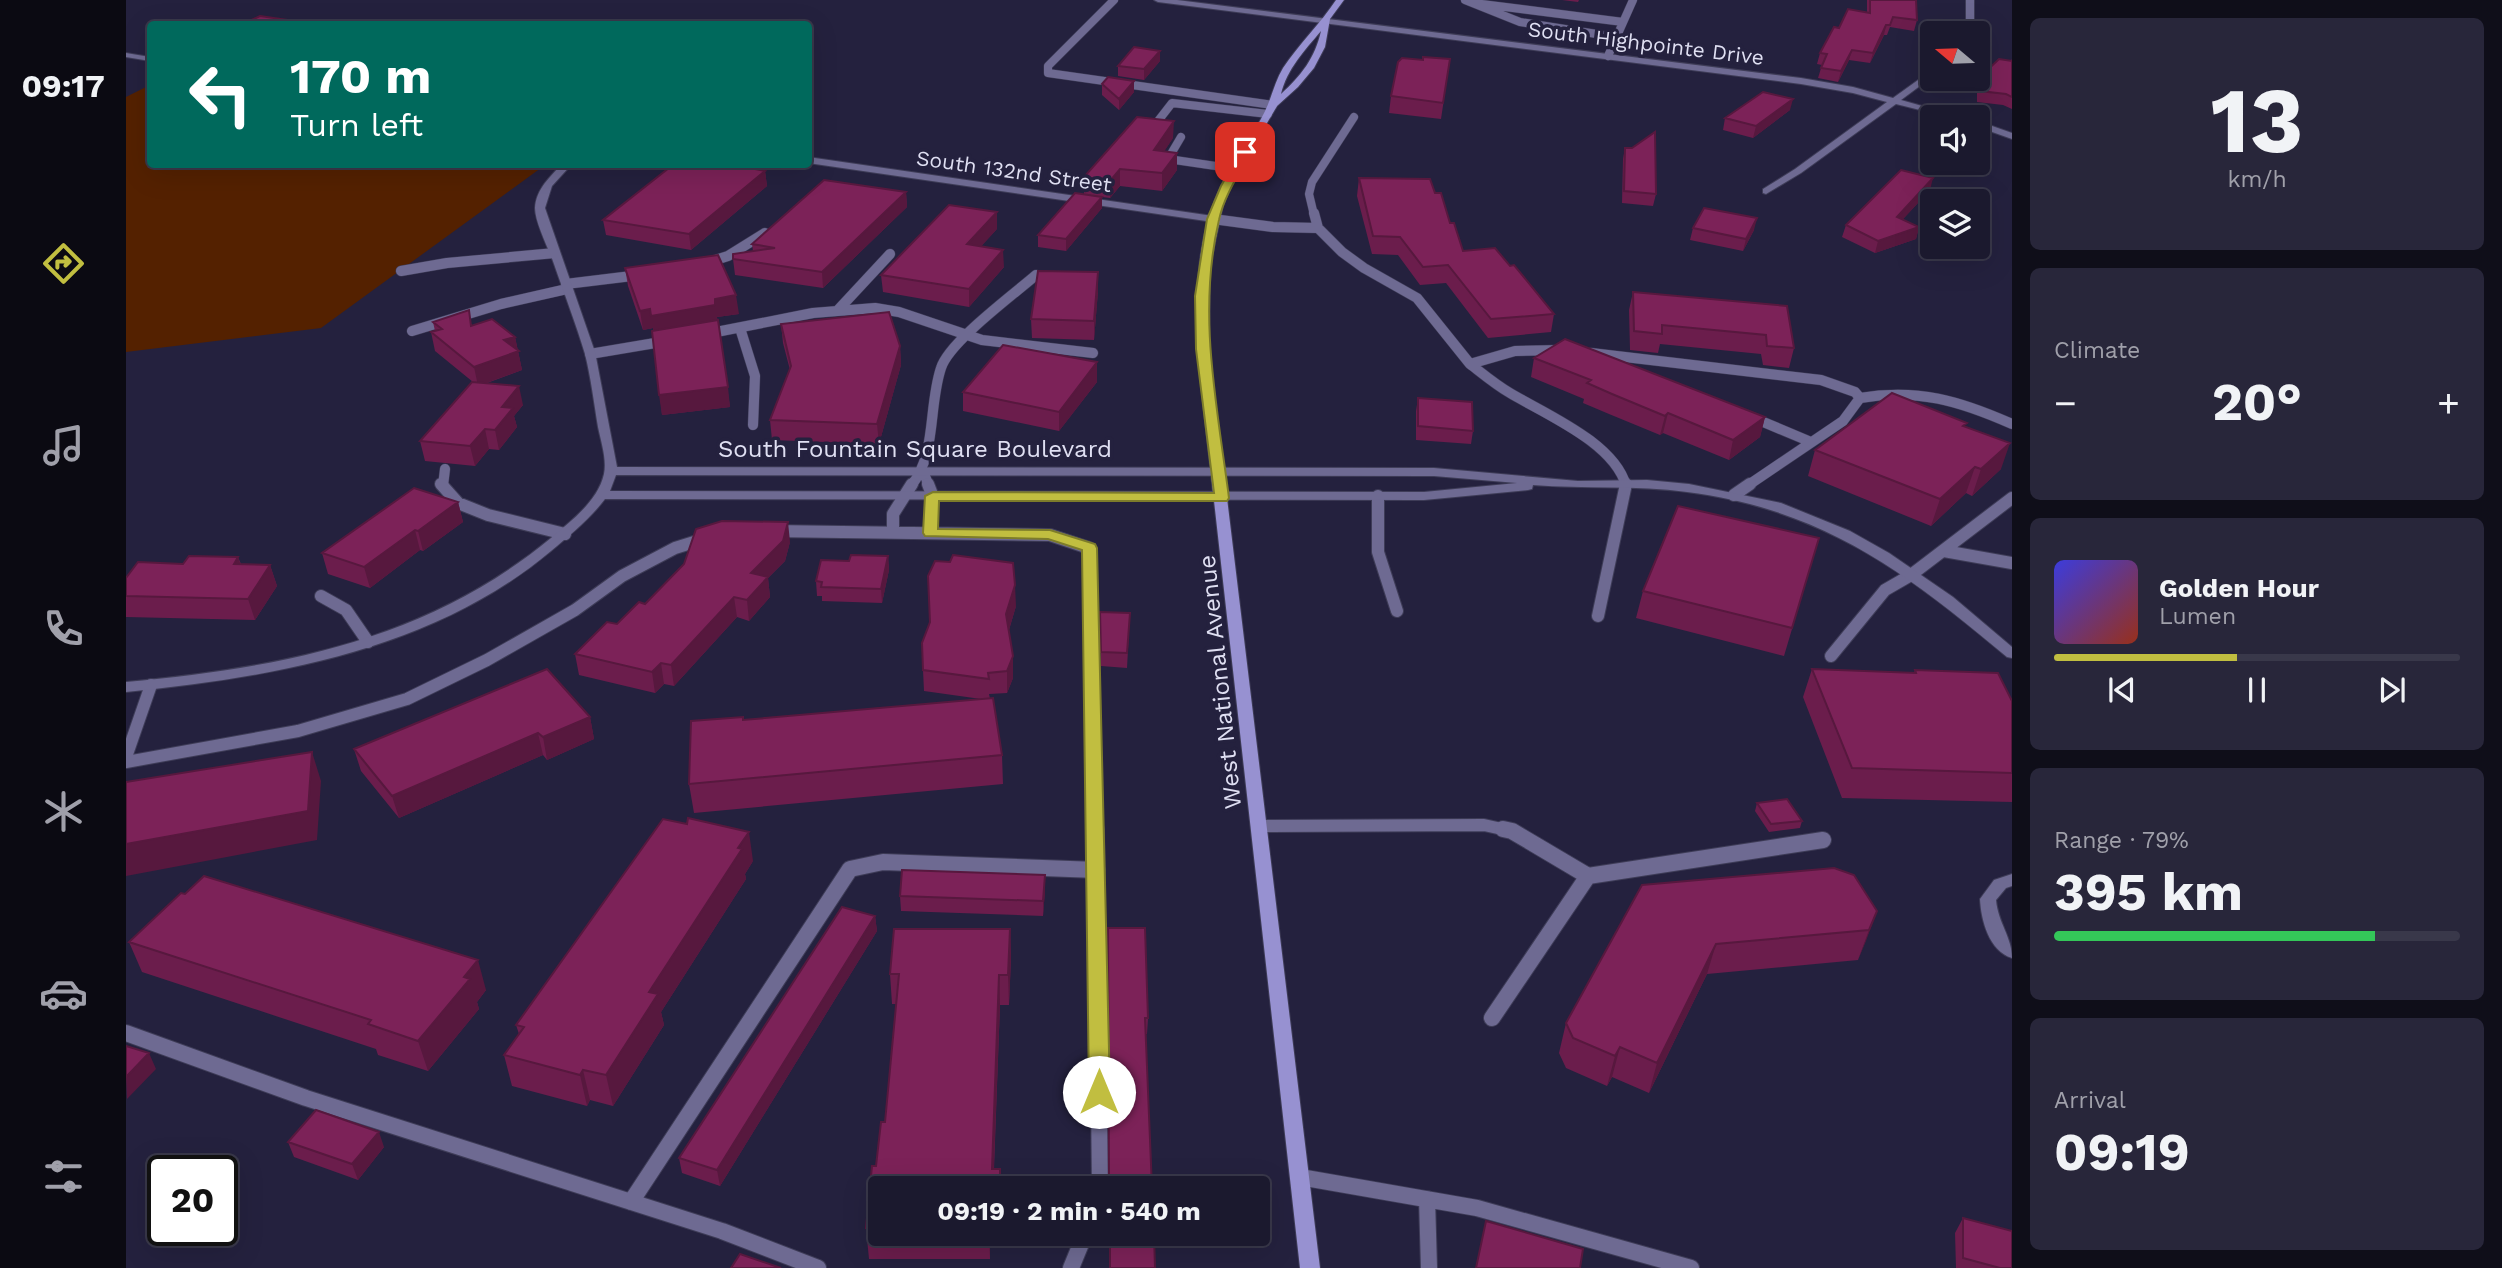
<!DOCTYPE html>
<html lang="en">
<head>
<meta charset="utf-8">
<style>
  :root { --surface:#1b192e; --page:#28263a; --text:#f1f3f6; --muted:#a0a0aa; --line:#39384a; --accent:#c1be40 }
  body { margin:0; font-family:"Work Sans",sans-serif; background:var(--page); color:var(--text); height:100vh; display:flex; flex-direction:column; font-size:26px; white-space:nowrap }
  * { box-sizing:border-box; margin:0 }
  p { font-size:23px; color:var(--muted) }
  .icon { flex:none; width:38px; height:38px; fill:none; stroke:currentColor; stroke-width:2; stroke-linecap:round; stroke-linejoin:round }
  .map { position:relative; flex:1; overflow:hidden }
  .drawer { display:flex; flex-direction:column; gap:18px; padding:18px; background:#0f0e19; width:490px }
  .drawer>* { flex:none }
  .hud { position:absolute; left:21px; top:21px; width:665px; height:147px; border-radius:7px; box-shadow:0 7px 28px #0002,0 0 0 2px var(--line); background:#00695c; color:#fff; overflow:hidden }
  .needle { width:46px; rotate:289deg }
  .buttons { position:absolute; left:1794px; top:21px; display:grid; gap:14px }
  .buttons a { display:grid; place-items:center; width:70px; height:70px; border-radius:7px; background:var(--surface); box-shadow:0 7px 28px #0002,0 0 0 2px var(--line); font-size:35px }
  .speed { position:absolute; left:21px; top:1155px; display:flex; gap:14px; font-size:35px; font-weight:700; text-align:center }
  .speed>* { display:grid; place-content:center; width:91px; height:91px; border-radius:50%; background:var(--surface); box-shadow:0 7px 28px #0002,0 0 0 2px var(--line); line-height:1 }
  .speed .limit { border:4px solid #111; border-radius:10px; background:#fff; color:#111 }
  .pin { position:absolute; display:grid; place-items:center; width:60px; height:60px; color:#fff; margin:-30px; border-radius:14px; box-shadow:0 4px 10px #0006 }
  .me { position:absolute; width:77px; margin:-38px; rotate:0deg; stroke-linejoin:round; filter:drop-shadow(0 0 5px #0008) }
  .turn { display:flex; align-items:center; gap:24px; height:147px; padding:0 28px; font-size:32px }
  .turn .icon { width:91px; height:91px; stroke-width:2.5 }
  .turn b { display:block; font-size:49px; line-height:60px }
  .big { font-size:52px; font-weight:700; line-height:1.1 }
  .drawer .card { flex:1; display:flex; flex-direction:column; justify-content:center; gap:10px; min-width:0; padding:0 24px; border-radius:10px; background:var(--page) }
  .drawer .dial { align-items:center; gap:0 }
  .dial b { font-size:91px; line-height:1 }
  .song { display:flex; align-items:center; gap:21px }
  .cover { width:84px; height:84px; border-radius:10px; background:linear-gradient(135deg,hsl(240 70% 55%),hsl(10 70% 35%)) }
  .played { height:7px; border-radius:4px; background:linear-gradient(90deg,var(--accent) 45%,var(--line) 45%) }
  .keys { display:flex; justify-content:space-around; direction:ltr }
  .heat { display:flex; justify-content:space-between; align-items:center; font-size:38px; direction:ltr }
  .charge { height:10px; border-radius:5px; background:linear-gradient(90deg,#34c759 79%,var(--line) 0) }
  .trip { position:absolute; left:742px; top:1176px; width:402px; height:70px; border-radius:7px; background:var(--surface); box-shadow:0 7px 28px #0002,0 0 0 2px var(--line); font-weight:700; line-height:70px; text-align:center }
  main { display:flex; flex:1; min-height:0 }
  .dock { display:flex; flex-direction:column; width:126px; justify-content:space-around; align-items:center; background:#0b0a12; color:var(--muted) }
  .dock .icon { width:49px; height:49px }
  .dock .selected { color:var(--accent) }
  .dock b { font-size:32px; color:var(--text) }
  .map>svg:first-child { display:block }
</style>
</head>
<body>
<main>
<nav class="dock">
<b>09:17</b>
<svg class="icon selected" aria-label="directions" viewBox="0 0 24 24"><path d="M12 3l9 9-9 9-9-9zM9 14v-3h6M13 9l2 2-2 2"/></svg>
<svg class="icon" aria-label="music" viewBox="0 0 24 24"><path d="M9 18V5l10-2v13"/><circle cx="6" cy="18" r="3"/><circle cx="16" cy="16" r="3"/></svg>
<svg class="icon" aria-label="phone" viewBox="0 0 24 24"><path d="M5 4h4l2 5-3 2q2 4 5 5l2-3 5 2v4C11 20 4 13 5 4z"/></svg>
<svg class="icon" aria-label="climate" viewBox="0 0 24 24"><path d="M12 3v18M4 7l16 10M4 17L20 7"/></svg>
<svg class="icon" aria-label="car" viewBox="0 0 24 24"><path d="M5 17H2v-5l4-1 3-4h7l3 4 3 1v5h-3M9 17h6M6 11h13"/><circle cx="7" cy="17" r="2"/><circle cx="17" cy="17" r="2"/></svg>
<svg class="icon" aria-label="filters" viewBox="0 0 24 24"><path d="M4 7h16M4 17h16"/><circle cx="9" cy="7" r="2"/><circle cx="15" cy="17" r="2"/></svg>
</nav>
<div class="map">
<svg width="1886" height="1268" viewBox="0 0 1886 1268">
  <rect width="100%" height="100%" fill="#24213e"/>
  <path fill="#542100" d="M24,85V164L419,165L195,328L0,352V97Z"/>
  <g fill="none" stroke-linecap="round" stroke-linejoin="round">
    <g stroke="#3e3c57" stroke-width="9">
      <path id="service-far3" d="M988,0L922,66V73L1147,105
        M1339,0L1394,22L1490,37
        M1348,3L1497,22
        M1482,56L1507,0
        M1032,121L1046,103L1142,114
        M1055,137L1042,159L1110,169
        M1188,215L1183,194L1186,182L1228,117"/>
    </g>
    <g stroke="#3e3c57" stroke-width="11">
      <path id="service-far2" d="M1087,219L1147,227L1192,228L1188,213
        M1192,228L1216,252L1238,268L1291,298L1344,364
        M580,263L602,256L639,233
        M275,271L321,263L429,253
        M440,284L514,275
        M712,310L764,254
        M614,328L629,376L627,425
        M286,331L375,304L441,289
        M580,334L687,313L749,308L773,312L856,340L967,353
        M1436,350L1389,351L1344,364C1357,374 1370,385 1384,393C1419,414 1489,443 1500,486
        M1465,353L1695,380L1729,392L1734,398
        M464,354L541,341
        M1623,416L1685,442
        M797,471L803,486
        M317,486L319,469
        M785,486C811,454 802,407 815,368C823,342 887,295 910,275
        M1621,486L1717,421L1734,398C1791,388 1834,401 1886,424"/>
    </g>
    <g stroke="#3e3c57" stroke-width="14">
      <path id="service-far1" d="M315,484L332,503L362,515L439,534
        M802,484L807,497L804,533
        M1608,495L1624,484
        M1252,496V552L1271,611
        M646,531L924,535L963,548L970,831
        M767,532V514L786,484
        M1818,551L1886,563
        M195,596L220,610L242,642
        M1472,616L1500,484
        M1705,656L1759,590L1785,575L1886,498
        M0,757L25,685
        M0,762L172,731L281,699L361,660L449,610L496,576L549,548L581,538
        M1133,826L1358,825L1385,831"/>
    </g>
    <g stroke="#3e3c57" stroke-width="18">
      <path id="service" d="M970,829L974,1188
        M1377,829L1386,831L1462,876L1697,840
        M1366,1018L1462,876
        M0,1033L180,1098L596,1231L692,1268
        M1174,1177L1351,1208L1565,1268
        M1301,1199L1303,1268
        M505,1202L724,869L757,862L971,870
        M945,1268L959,1234"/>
    </g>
    <g stroke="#3e3c57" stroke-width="2">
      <path id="minor" d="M1028,0H1051L1675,78L1727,87L1767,98L1806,70V77L1775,100L1835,117H1822L1770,104L1675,173L1640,194L1637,193V189L1669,169L1761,102L1727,93L1675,84L1032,2Z
        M1840,0H1848V33H1840Z
        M0,53L24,57V61L0,57Z
        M1852,121L1886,133V139L1852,127Z
        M682,157L1087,216L1092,219L1087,222L682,163Z
        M436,164H446L426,186L419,208L469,352L491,467L1308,468L1452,481L1521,480L1563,484L1655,503L1724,531L1763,553L1827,597L1886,647V658L1881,657C1780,572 1696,509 1561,492C1510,485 1459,489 1407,485L1406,489L1402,490L1298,500L479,499C464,519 444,535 425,551C307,650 149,677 0,692V682C155,668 302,640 425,538C445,521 472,501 478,474C481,459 475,442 472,427C468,403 465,378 459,354C450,324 438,293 428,264C423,249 409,223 409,208C410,189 424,177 436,164ZM490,475L1308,476L1391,483L1298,492L484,491Z
        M1886,874V886L1880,888L1870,900C1872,923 1886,937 1886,958C1863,951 1855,920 1854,899L1868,880Z"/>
    </g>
    <g stroke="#3e3c57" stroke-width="2">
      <path id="secondary" d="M1210,0H1218L1204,19L1199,47L1188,68L1172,87L1151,106L1110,176L1097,205L1084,266L1083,349L1194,1268H1174L1071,349C1070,294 1070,237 1095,186C1107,162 1124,140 1136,117C1145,101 1148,83 1157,68C1173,44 1194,24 1210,0ZM1195,31C1189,58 1175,76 1155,94C1161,69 1179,50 1195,31Z"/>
    </g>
    <use href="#service-far3" stroke="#6e6a92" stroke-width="8"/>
    <use href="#service-far2" stroke="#6e6a92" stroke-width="10"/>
    <use href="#service-far1" stroke="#6e6a92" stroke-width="12"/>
    <use href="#service" stroke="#6e6a92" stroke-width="16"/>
    <use href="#minor" fill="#6e6a92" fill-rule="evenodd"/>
    <use href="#secondary" fill="#9791d1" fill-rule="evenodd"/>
  </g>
  <path fill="#6b1d4c" d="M1436,0H1453L1452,2Z
    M1741,0H1790L1791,20L1788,31L1764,27L1761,35H1758L1744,63L1723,60L1712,82L1692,78L1696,65L1691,64L1694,53L1713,28L1741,12Z
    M1324,59L1315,119L1263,113L1265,96L1297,60Z
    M1886,59V109L1877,105L1851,102V88L1854,77L1885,61Z
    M1034,61L1018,80L992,76V66Z
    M976,84L1008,92L993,110L976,95Z
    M1664,110L1627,138L1597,130L1599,118Z
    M1047,138L1038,151L1051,153V170L1036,191L994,186L984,198L976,197V208L940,251L912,247V235L958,194V177Z
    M1499,148L1530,194L1527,206L1496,203L1497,159Z
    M639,171L641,186L565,250L480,235L477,220Z
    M1233,178L1309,193L1337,251L1384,266L1428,314L1425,332L1362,338L1320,283L1294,285L1272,255L1246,254L1231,196Z
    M1804,190L1776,220L1793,227L1790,239L1749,253L1716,237L1720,225Z
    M780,192L781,207L697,288L609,275L607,259L627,251L626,244Z
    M1567,228L1628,230L1617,251L1564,240Z
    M871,229L855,246L878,267L843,307L757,292L755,275Z
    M499,268L613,314L591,317L604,407L536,415L527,328L517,330L502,286Z
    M972,291L968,340L906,338L905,319Z
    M1507,292L1661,306L1668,348L1663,368L1637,365L1635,354L1534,344L1532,353L1504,350L1503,310Z
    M307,322L346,325L389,337L396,370L361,383L397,405L388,416L391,427L373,450L363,449L349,466L299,461L294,441L347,382L309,351L305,332L309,331Z
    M655,324L774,346L775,365L753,444L646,440L644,420L664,370L657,343Z
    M1408,358L1639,417L1634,437L1603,460L1537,433L1534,435L1483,414L1457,403L1458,399L1405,377Z
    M971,362V382L933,431L837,411V392Z
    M1292,398L1347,431L1345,444L1290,440V411Z
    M1839,427L1875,469L1846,496L1840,493L1805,526L1682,476L1689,450Z
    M332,502L337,522L297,551L294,550L244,588L202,574L196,553Z
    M1693,538L1658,656L1510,618L1517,591Z
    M664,542L659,561L642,578L644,597L623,621L611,617L548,686L538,684L529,693L453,675L449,654L491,624Z
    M762,556L763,570L756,603L696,601V596H691L690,581L723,561Z
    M112,557L115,564L144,565L151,586L129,620L0,617V578L57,564Z
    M890,606L883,630L887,656V678L881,693L863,694L876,755L877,784L568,813L563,784L618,720L855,699L798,691L797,670Z
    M974,612L1004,613L1001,668L975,666Z
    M1686,669L1788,673L1789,670L1886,701V802L1716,798L1677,697Z
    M464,717L468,739L421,760L417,755L273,818L235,771L228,749Z
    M1631,803L1676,821L1674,828L1643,832L1629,811Z
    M627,861L619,874L620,879L535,1012L538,1025L487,1106L464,1100L461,1106L386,1086L378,1055L393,1034L390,1025Z
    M1516,885L1751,911L1732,960L1581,974L1523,1093L1486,1077L1481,1086L1440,1068L1433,1053L1440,1023Z
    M919,890L917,916L775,911L774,896Z
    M749,916L751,931L594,1186L556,1173L553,1158Z
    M982,928L1022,1018L1021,1034H1020Z
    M884,929L885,958L883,1005H874L868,1169H874L875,1188H754V1234H864V1259H743L740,1228L759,1122L770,1004H766L764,974Z
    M3,942L360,990L351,1002L353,1009L302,1071L252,1055L250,1049L16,972Z
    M162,1142L258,1147L232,1180L168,1157Z
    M1837,1218L1886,1268H1830L1829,1233Z"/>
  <path fill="#57183e" d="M1760,25L1758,35L1744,63L1747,53Z
    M1726,50L1723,60L1712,82L1715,71Z
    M1034,51V61L1018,80V69Z
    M1008,81V92L993,110V99Z
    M1667,99L1664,110L1627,138L1630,126Z
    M1048,121L1047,138L1028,167V150Z
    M1051,153V170L1036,191V173Z
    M994,169V186L984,198V181Z
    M639,171L641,186L565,250L563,234Z
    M1807,178L1804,190L1768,229L1771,217Z
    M780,192L781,207L697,288L696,272Z
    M976,197V208L940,251V239Z
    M871,212V229L842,261L841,244Z
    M1631,218L1628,230L1617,251L1620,239Z
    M1793,227L1790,239L1749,253L1752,241Z
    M877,250L878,267L843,307V289Z
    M972,272V291L968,340V321Z
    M610,295L613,314L591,317L592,324L528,335L527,328L517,330L514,311Z
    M389,337L396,370L352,386L348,367L378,340Z
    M774,346L775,365L753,444L751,424Z
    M971,362V382L933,431V412Z
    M393,386L397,405L388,416L391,427L373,450L369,430L376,407Z
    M602,387L604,407L536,415L533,395Z
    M1542,413L1537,433L1534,435L1539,416Z
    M1639,417L1634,437L1603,460L1607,440Z
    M359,429L363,449L349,466L344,446Z
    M1884,443L1875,469L1846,496L1855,469Z
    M1849,467L1840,493L1805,526L1814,499Z
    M332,502L337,522L297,551L292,531Z
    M662,522L664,542L659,561L642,578L644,597L623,621L621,600L625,573Z
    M289,530L294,550L244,588L238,567Z
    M762,556L763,570L756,603L755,589Z
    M112,557L119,578L108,564Z
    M144,565L151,586L129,620L122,599Z
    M889,585L890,606L881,636L880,614Z
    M608,597L611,617L548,686L545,665Z
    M887,656V678L881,693V671Z
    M535,663L538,684L529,693L526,672Z
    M464,717L468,739L421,760L417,737Z
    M412,733L417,755L273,818L266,796Z
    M186,752L195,781L191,840L0,876V844Z
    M623,832L627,861L619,874L620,879L535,1012L538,1025L487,1106L480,1075L523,992Z
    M919,875V890L917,916V901Z
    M1751,911L1740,941L1732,960L1743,930Z
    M749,916L751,931L594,1186L591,1170Z
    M884,929L885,958L883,1005L882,975Z
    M1590,944L1581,974L1523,1093L1531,1063Z
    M352,960L360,990L351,1002L353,1009L302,1071L292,1041L338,977Z
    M873,975L874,1005L867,1188L866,1169Z
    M1494,1047L1486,1077L1481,1086L1489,1056Z
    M23,1053L30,1069L1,1099L0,1077Z
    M457,1070L464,1100L461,1106L454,1075Z
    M253,1132L258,1147L232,1180L226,1164Z
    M863,1234H864V1259Z"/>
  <path fill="#7c2258" stroke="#57183e" stroke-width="2" d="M1744,0H1790L1791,20L1767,17L1764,25H1760L1747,53L1726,50L1715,71L1695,68L1701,54L1694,53L1708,27L1713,28L1722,9L1744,13Z
    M134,16L189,24H117Z
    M1008,47L1034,51L1018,69L992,66Z
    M1297,57L1324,59L1317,103L1265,96L1272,62L1276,58L1297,60Z
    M1873,59L1886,61V60V97L1880,94L1854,91V77Z
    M982,77L1008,81L993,99L976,84Z
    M1637,92L1667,99L1630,126L1599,118Z
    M1011,117L1048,121L1028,150L1051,153L1036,173L994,169L984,181L958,177Z
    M1529,132L1530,194L1498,191L1499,148H1506Z
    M548,164H603L639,171L563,234L477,220Z
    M1775,170L1807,178L1771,217L1793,227L1752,241L1720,225Z
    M1233,178L1304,179L1309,193H1315L1324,223H1328L1337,251L1369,248L1384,266L1388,265L1428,314L1365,319L1322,265L1297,267L1274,237L1247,236Z
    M698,180L780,192L696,272L607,259V254L649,248L626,244Z
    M949,193L976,197L940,239L912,235Z
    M823,205L871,212L841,244L877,250L843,289L755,275Z
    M1578,208L1631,218L1620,239L1567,228Z
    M592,255L610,295L589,299V305L525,316L524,309L514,311L499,268Z
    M912,271L972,272L968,321L905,319Z
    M1507,292L1661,306L1668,348L1641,346L1640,335L1536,325V334L1508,331Z
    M343,310L345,326L366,319L389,337L378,340L393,351L348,367L305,332L316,329L307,322Z
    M763,312L774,346L751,424L644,420L665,366L655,324Z
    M592,320L602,387L533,395L526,331Z
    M1439,339L1639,417L1607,440L1542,413L1539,416L1486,394L1461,383L1465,380L1408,358Z
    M877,345L971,362L933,412L837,392Z
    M346,382L393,386L376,407L387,408L369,430L359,429L344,446L294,441Z
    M1766,393L1841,423L1837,426L1884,443L1855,469L1849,467L1814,499L1689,450Z
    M1292,398L1346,402L1347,431L1292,426Z
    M288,488L332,502L292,531L289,530L238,567L196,553Z
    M1552,506L1693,538L1666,628L1517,591Z
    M596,521L662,522L657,541L625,573L642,577L621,600L608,597L545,665L535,663L526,672L449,654L481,622L491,624L513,602L519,604L558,564L570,529Z
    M725,555L762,556L755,589L695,587L696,582L690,581L695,560L723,561Z
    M827,555L887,563L889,585L880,614L887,656L881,671L862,673L863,679L797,670L796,643L804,622L802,576L809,561L824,562Z
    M63,556L112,557L108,564L144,565L122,599L0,596V578L12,562L57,564Z
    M974,612L1004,613L1001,653L975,652Z
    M421,669L464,717L417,737L412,733L266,796L228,749Z
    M1686,669L1790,673L1789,670L1872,673L1886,701V773L1726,768Z
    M867,698L876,755L563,784L565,721L617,717V720Z
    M186,752L182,811L0,844V782Z
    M1661,799L1676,821L1645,824L1631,803Z
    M562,818L623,832L612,848L616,849L523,992L532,994L480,1075L457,1070L454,1075L378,1055L398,1027L390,1025L537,819L561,824Z
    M1708,868L1728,875L1751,911L1743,930L1590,944L1531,1063L1494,1047L1489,1056L1447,1038L1440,1023L1516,885Z
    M776,870L919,875L917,901L774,896Z
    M78,876L352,960L338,977L344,979L292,1041L242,1024L245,1020L3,942L55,893L59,894Z
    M716,907L749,916L591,1170L553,1158Z
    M982,928H1019L1022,1018H1019L1026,1188H983Z
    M768,929H884L882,975H873L866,1169H874V1188H754V1228H740L746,1166H750L755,1122H759L773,974H764Z
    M0,1046L23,1053L0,1077Z
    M190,1110L253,1132L226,1164L162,1142Z
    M1837,1218L1886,1231V1268H1874L1837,1258Z
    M1360,1221L1457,1249L1454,1268H1350Z
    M984,1234H1028L1029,1268H984Z
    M614,1254L655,1268H605Z"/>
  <path fill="#c1be40" stroke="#7d7c2a" stroke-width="2" d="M1116,150L1125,152C1113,174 1098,196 1093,220C1071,313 1091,405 1103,498L1101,501H813L812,529L924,530L969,544L971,548L984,1092L981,1098L973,1101L966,1098L963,1092L956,550L922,539L799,536L797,533L799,496L807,492L1088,493L1070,349L1069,296L1081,219L1095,186Z"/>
  <g text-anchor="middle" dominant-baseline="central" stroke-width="7" stroke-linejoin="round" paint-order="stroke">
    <g font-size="21" fill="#dfdff2" stroke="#24213e">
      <text transform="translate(1520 43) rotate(7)">South Highpointe Drive</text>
      <text transform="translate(888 171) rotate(8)">South 132nd Street</text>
    </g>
    <g font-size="24" fill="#dfdff2" stroke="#24213e">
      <text x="789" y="449">South Fountain Square Boulevard</text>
      <text transform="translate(1094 682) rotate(-96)">West National Avenue</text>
    </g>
  </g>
</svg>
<div class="buttons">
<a><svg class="needle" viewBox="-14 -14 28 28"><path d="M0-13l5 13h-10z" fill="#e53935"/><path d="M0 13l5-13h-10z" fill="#a0a0aa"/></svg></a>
<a><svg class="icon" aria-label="sound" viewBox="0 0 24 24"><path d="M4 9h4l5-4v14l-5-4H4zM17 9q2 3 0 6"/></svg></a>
<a><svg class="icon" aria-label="layers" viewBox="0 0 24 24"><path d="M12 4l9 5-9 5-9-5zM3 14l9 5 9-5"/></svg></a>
</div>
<div class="speed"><div class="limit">20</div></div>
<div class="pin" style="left:1119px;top:152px;background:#d93025"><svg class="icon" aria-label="arrive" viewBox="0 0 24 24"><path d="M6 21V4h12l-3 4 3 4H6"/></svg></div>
<svg class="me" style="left:973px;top:1092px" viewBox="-20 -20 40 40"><circle r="19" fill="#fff"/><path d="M0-13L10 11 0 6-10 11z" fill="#c1be40"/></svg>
<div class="trip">09:19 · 2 min · 540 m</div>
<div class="hud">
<div class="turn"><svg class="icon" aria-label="left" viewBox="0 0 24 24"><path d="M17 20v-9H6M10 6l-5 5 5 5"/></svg><div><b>170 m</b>Turn left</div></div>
</div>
</div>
<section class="drawer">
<div class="card dial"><b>13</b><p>km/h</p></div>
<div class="card"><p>Climate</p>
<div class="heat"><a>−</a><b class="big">20°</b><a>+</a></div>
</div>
<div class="card">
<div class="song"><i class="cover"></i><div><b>Golden Hour</b><p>Lumen</p></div></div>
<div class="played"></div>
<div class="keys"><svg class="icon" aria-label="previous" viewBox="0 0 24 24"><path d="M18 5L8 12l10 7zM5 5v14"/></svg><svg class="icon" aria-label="pause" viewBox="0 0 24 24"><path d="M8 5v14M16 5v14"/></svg><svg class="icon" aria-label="next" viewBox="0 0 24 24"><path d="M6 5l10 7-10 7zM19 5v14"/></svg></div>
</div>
<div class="card"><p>Range · 79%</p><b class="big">395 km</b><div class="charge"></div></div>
<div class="card"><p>Arrival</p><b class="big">09:19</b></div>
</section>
</main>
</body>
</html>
